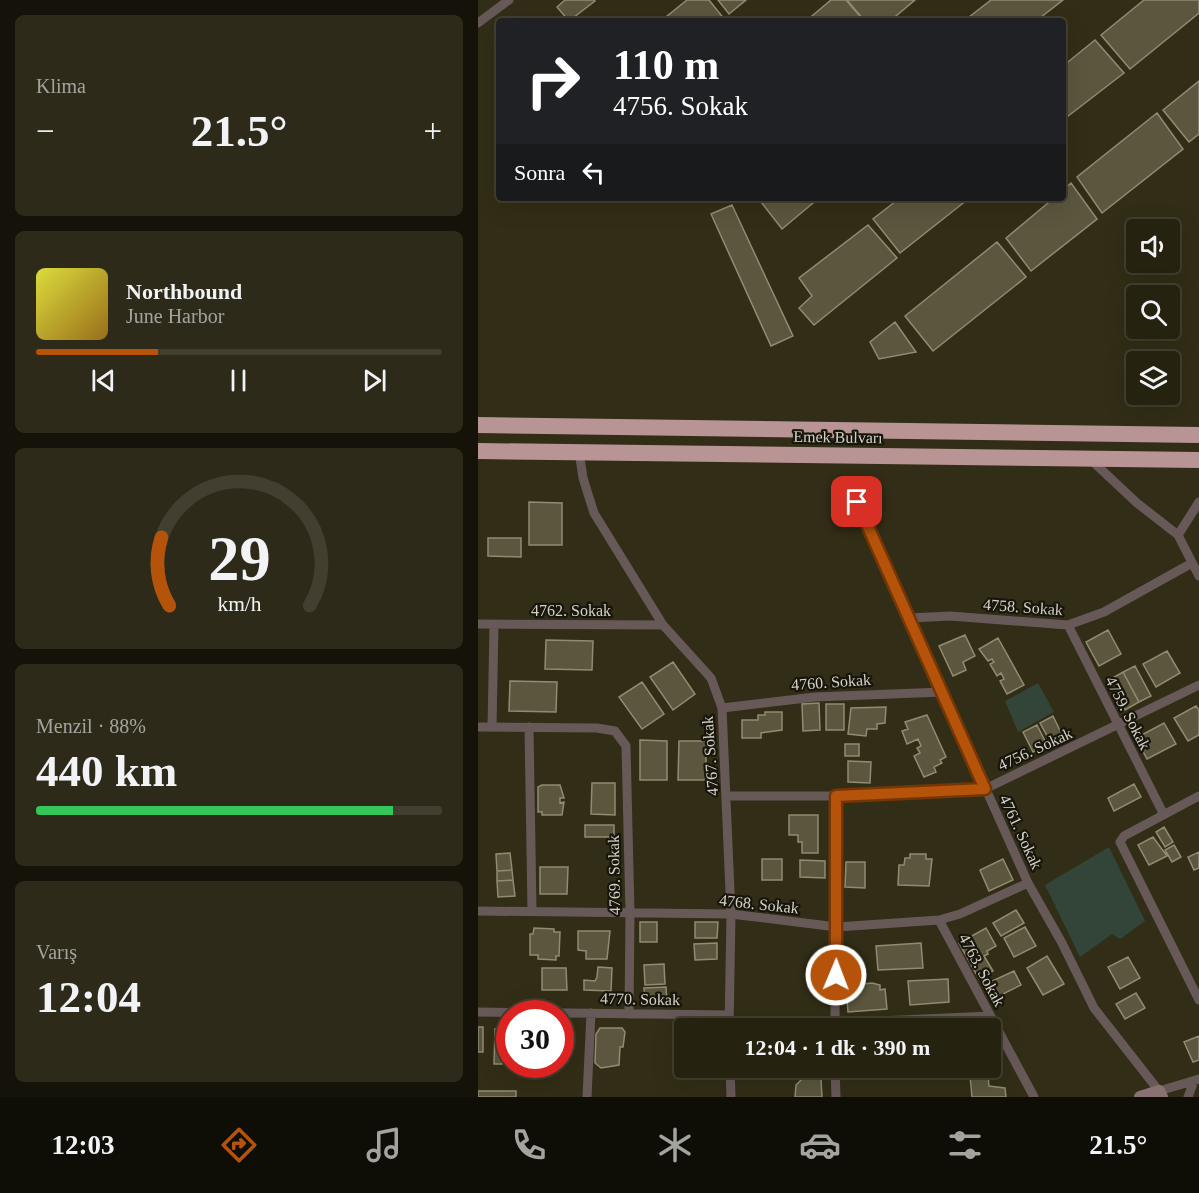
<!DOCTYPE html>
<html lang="tr">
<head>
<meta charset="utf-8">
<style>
  :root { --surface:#262210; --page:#2e2a19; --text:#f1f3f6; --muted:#a4a49f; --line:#423f30; --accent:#b45309 }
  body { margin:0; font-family:Georgia,serif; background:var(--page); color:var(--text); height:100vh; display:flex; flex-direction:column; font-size:22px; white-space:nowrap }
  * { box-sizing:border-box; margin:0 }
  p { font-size:20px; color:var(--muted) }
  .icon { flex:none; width:33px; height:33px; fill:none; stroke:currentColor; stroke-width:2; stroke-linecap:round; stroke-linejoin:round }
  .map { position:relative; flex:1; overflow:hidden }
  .side { display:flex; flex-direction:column; gap:15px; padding:15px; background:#151309; width:478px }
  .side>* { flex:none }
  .hud { position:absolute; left:18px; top:18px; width:570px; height:183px; border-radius:6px; box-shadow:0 6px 24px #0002,0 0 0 2px var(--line); background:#202124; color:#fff; overflow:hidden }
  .tools { position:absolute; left:648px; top:219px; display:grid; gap:12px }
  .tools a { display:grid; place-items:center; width:54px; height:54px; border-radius:6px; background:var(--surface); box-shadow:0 6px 24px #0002,0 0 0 2px var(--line); font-size:30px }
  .speed { position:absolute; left:18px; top:1000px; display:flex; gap:12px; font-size:30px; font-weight:700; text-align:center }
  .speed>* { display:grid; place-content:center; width:78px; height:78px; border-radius:50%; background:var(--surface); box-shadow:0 6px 24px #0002,0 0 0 2px var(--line); line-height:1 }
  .speed .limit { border:9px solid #d22; background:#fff; color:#111 }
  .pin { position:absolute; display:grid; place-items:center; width:51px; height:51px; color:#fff; margin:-26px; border-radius:12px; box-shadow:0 3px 9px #0006 }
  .me { position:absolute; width:66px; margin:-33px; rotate:1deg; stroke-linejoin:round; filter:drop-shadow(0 0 4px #0008) }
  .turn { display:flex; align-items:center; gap:21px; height:126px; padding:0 18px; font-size:27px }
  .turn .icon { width:78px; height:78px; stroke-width:2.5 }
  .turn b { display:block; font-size:42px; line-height:51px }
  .then { display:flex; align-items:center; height:57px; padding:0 18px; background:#0003; gap:12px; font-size:22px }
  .big { font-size:45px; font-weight:700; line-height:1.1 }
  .side .card { flex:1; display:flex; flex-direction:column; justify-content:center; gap:9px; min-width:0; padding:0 21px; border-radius:9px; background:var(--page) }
  .side .dial { align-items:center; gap:0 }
  .dial svg { height:156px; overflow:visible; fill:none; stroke:var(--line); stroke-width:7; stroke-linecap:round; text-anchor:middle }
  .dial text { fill:var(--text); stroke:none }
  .song { display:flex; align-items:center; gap:18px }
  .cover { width:72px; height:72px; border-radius:9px; background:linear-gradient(135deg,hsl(60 70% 55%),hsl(40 70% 35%)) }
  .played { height:6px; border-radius:3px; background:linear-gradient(90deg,var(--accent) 30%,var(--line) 30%) }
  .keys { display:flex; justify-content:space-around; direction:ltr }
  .heat { display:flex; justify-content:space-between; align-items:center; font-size:33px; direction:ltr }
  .charge { height:9px; border-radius:4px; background:linear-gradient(90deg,#34c759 88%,var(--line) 0) }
  .trip { position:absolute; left:196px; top:1018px; width:327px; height:60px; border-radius:6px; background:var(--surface); box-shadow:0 6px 24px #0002,0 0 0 2px var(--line); font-weight:700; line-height:60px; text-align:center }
  .menu { display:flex; height:96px; justify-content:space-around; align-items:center; background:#0f0e06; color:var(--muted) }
  .menu .icon { width:42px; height:42px }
  .menu .active { color:var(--accent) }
  .menu b { font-size:27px; color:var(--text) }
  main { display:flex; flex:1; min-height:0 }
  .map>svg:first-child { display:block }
</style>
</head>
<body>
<main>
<section class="side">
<div class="card"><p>Klima</p>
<div class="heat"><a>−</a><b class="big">21.5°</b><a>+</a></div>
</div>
<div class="card">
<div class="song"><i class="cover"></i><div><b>Northbound</b><p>June Harbor</p></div></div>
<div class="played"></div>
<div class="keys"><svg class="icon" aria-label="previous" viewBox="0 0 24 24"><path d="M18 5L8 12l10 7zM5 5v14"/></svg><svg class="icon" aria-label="pause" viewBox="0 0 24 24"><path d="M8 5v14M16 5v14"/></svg><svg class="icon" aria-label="next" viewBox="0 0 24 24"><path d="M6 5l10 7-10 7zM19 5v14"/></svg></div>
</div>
<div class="card dial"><svg viewBox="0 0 100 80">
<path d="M14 69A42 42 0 1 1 86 69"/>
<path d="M14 69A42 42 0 0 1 10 34" stroke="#b45309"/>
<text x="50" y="56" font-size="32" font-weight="700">29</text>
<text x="50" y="72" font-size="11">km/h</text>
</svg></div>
<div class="card"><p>Menzil · 88%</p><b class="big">440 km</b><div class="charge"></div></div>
<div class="card"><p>Varış</p><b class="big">12:04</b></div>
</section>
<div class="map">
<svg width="721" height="1097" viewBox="0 0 721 1097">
  <rect width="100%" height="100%" fill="#322d16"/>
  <path fill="#334538" d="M560,683L576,712L540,732L527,701Z
    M631,847L667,921L642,939L634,934L602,957L567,885Z"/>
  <path fill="#5b563d" stroke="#918b71" stroke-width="1.5" d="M87,0H116L117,1L91,21L79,7Z
    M209,0H231L247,20L183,21Z
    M240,0H268L251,14Z
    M353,0H368L386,21H328Z
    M369,0H437L412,21H387Z
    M513,0H585L558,21H486Z
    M666,0H721V13L652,69L623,35Z
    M617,40L646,73L585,120V66Z
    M721,81V134L711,142L685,110Z
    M679,113L705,149L624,213L599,177Z
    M593,183L619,219L553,271L528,238L576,198H585V190Z
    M280,198H341L304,229Z
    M422,198H487L489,200L422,253L395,219Z
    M254,205L315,336L293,346L233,214Z
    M390,225L419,258L336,325L321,308L334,296L321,278Z
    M519,242L548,277L455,351L427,316Z
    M417,322L438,352L401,359L392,342Z
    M51,502L84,503V545H51Z
    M10,538H43V557L10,556Z
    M630,630L643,654L621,666L608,642Z
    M487,635L497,656L485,662L488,670L475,676L461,646Z
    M520,638L546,685L529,694L522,681L526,679L523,673L519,676L512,664L516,662L514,659L510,661L501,649Z
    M68,640L115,641L114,670L67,669Z
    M689,651L702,673L678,687L665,664Z
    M195,662L217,694L195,710L172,677Z
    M657,666L673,696L661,702L645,672Z
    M645,672L661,702L647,710L631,680Z
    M32,681L79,682L78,712L31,711Z
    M164,682L186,714L164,729L141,697Z
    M341,703L342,730L325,731L324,704Z
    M348,704H366V730H348Z
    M718,706L721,710V735L710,741L696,718Z
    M408,707L407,723L399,724V729H389L388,736L370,734L373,708Z
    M287,712H304V730L283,733V738H264V720H280V715H287Z
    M449,715L468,757L462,760L464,763L456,767L458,772L446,777L436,756L442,753L439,748L443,746L440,739L429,744L424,731L430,729L427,722Z
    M575,716L586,739L574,745L562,723Z
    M686,723L698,744L669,759L658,738Z
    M559,725L569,745L555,752L545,732Z
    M162,740L189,741V780H162Z
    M201,741H228V780H200Z
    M367,744H381V756H367Z
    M370,761L393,762L392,783L370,782Z
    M114,783H137V815L113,814Z
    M656,784L663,797L636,811L630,798Z
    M64,785H82L86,798H82V803L86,802L84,815H64V812H60V787Z
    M311,815H340V853H324V842H320V835H311Z
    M107,825H136V837H107Z
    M686,827L695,842L687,847L678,832Z
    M675,837L689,856L671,865L660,845Z
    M696,845L703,857L694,862L687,850Z
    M721,852V868L716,870L710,857Z
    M32,853L34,870L19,871L18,854Z
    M432,854H448V859H454L451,886L420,885L421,865H426L427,858H432Z
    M284,859H304V880H284Z
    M525,859L535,880L511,891L502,870Z
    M322,860L347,861V878L322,877Z
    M368,862H387V888L367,887Z
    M62,867H90L89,894H62Z
    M34,870L35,880L19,881V871Z
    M35,880L37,896L20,897L19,881Z
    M538,910L546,923L523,936L515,923Z
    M162,922H179V942H162Z
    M217,922H240L239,938H217Z
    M547,927L558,946L536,957L526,938Z
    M56,928L76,929V932H82L81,956H78V960L60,959V955H52V934H55Z
    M508,928L518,946L509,951L510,954L506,956L515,971L501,979L481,943Z
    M100,931H132L129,959H108V951L100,950Z
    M239,943V959L217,960L216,944Z
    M443,943L445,968L400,970L398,946Z
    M569,956L586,984L565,995L549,968Z
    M650,957L662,978L642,989L630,967Z
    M186,964L187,984L167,985L166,965Z
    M120,967L134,968L133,991L106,990V980L117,981L119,977Z
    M64,968H88L89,990H64Z
    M536,971L543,985L521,996L514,981Z
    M470,979L471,1002L432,1005L430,981Z
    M394,983L402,985V990L407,989L409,1009L370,1012L368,986Z
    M188,987L189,1002L167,1003L166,988Z
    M658,993L667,1008L647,1019L638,1004Z
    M0,1027H5V1052H0Z
    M122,1028H144L147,1032L145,1047H142L141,1065L123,1068L117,1063L118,1034Z
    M17,1029H32V1061H24V1064H16Z
    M201,1036H207V1059H201Z
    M721,1036V1060L715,1062L706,1042Z
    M510,1074L511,1086L527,1088L528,1097H494L492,1076Z
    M324,1079H343L344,1097H317L318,1085Z
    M0,1091H38V1097H0Z"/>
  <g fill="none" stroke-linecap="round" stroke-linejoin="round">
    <path stroke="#685959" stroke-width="9" d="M0,23L31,0
      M101,451L105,478L116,513L185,625L233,678L244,708L253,914L251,1029
      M613,460L659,503L700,535L721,502
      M379,502L550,883L584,943L616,1008L681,1091L721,1079
      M700,535L721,576
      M432,618L472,616L590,625L626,612L714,563
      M0,624L185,625
      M590,625L685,813
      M244,708L337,697L465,692
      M0,727L119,728L137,731L148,746L152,912L151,1014
      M14,727L16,625
      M51,727L54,910
      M249,796H358L507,789L721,685
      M721,796L646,836L642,842L721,1000
      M0,911L253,914L359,927L461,920L482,914L550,883
      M461,920L556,1097
      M0,1012L251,1015
      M357,1023L512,1016
      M357,1029L358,796
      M252,1068L253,1097
      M357,1068L358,1097
      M109,1097L113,1013
      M710,1097L716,1081"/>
    <path stroke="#897172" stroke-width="12" d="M662,1097L681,1091L684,1097"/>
    <path stroke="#b99495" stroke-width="16" d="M0,425L721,435
      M0,451L721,460"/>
  </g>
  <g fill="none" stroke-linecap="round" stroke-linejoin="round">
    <g stroke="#753606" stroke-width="15">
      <path id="route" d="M358,975V796L507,789L379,502"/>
    </g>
    <use href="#route" stroke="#b45309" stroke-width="10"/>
  </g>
  <g text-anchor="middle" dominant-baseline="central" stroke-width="4.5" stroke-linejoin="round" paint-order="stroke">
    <g font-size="16" fill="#d4d1c4" stroke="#18160c">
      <text transform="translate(360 437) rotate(1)">Emek Bulvarı</text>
      <text transform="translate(545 607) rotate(4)">4758. Sokak</text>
      <text x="93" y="610">4762. Sokak</text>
      <text transform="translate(353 682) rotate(-4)">4760. Sokak</text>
      <text transform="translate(650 713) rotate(63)">4759. Sokak</text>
      <text transform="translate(557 749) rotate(-25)">4756. Sokak</text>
      <text transform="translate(232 756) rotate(-94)">4767. Sokak</text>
      <text transform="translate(543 832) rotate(65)">4761. Sokak</text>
      <text transform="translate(136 875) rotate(-91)">4769. Sokak</text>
      <text transform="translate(281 904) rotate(6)">4768. Sokak</text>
      <text transform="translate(504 970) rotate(62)">4763. Sokak</text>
      <text transform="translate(162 999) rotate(1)">4770. Sokak</text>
    </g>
  </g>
</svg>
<div class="tools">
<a><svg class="icon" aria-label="sound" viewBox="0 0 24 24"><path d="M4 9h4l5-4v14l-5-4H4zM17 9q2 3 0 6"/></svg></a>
<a><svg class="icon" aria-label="search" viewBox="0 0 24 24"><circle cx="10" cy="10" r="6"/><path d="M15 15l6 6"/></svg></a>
<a><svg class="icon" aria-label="layers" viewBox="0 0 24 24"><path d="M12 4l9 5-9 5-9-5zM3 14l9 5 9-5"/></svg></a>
</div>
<div class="speed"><div class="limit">30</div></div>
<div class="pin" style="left:379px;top:502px;background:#d93025"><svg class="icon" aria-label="arrive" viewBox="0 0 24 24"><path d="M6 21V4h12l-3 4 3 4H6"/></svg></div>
<svg class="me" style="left:358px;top:975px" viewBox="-20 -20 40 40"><circle r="17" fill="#b45309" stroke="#fff" stroke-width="3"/><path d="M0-11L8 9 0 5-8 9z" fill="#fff"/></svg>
<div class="trip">12:04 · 1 dk · 390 m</div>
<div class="hud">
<div class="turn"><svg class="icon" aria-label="right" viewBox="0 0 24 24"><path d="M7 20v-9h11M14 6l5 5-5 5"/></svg><div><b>110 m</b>4756. Sokak</div></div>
<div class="then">Sonra<svg class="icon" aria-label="left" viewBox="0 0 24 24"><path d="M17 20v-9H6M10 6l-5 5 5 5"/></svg></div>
</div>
</div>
</main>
<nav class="menu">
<b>12:03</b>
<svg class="icon active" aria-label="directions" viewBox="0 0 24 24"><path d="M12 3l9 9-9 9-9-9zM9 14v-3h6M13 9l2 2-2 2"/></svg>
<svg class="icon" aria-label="music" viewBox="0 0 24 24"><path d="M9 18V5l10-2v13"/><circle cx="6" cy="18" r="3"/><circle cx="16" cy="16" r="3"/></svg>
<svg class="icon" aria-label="phone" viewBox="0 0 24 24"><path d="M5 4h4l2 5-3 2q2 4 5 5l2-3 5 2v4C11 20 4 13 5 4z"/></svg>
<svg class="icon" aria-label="climate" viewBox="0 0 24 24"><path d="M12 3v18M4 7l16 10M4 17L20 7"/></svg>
<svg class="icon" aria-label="car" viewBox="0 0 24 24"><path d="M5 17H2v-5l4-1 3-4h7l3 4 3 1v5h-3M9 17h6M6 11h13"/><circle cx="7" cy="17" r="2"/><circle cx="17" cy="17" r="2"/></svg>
<svg class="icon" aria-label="filters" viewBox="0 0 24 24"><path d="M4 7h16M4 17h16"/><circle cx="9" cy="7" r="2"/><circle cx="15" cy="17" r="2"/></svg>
<b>21.5°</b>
</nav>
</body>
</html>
